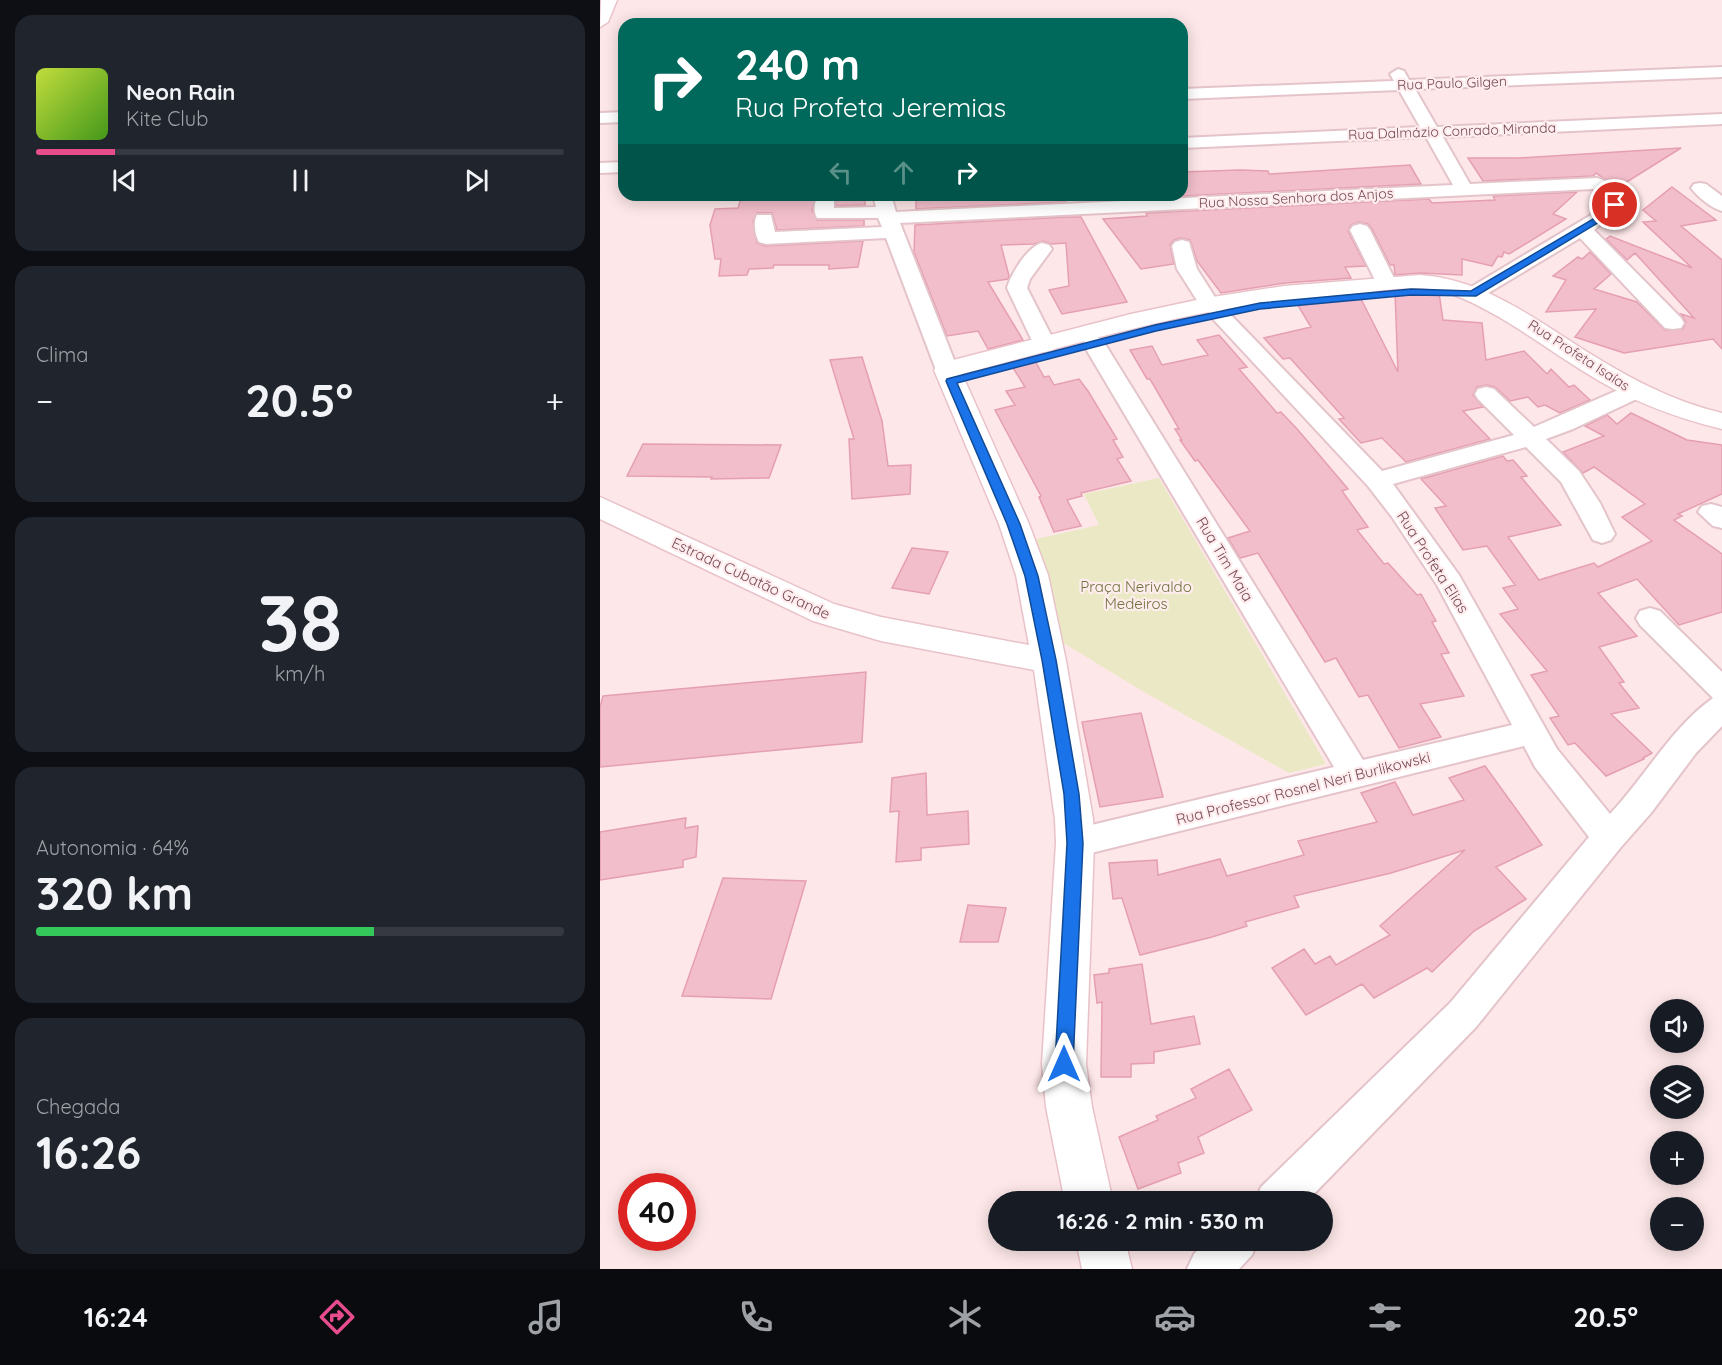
<!DOCTYPE html>
<html lang="pt">
<head>
<meta charset="utf-8">
<style>
  :root { --surface:#171b24; --page:#20242c; --text:#f1f3f6; --muted:#9ea1a6; --line:#363941; --accent:#e74c8d }
  body { margin:0; font-family:Quicksand,sans-serif; background:var(--page); color:var(--text); height:100vh; display:flex; flex-direction:column; font-size:22px; white-space:nowrap }
  * { box-sizing:border-box; margin:0 }
  p { font-size:20px; color:var(--muted) }
  .icon { flex:none; width:33px; height:33px; fill:none; stroke:currentColor; stroke-width:2; stroke-linecap:round; stroke-linejoin:round }
  .map { position:relative; flex:1; overflow:hidden }
  .drawer { display:flex; flex-direction:column; gap:15px; padding:15px; background:#0d0f14; width:600px }
  .drawer>* { flex:none }
  .hud { position:absolute; left:18px; top:18px; width:570px; height:183px; border-radius:18px; box-shadow:0 3px 15px #0003; background:#00695c; color:#fff; overflow:hidden }
  .controls { position:absolute; left:1050px; top:999px; display:grid; gap:12px }
  .controls a { display:grid; place-items:center; width:54px; height:54px; border-radius:50%; background:var(--surface); box-shadow:0 3px 15px #0003; font-size:30px }
  .speed { position:absolute; left:18px; top:1173px; display:flex; gap:12px; font-size:30px; font-weight:700; text-align:center }
  .speed>* { display:grid; place-content:center; width:78px; height:78px; border-radius:50%; background:var(--surface); box-shadow:0 3px 15px #0003; line-height:1 }
  .speed .limit { border:9px solid #d22; background:#fff; color:#111 }
  .pin { position:absolute; display:grid; place-items:center; width:51px; height:51px; color:#fff; margin:-26px; border:3px solid #fff; border-radius:50%; box-shadow:0 2px 6px #0007 }
  .me { position:absolute; width:66px; margin:-33px; rotate:0deg; stroke-linejoin:round; filter:drop-shadow(0 0 4px #0008) }
  .turn { display:flex; align-items:center; gap:21px; height:126px; padding:0 18px; font-size:27px }
  .turn .icon { width:78px; height:78px; stroke-width:2.5 }
  .turn b { display:block; font-size:42px; line-height:51px }
  .lanes { display:flex; align-items:center; height:57px; padding:0 18px; background:#0003; justify-content:center; gap:30px; direction:ltr }
  .lanes .off { opacity:.35 }
  .big { font-size:45px; font-weight:700; line-height:1.1 }
  .drawer .card { flex:1; display:flex; flex-direction:column; justify-content:center; gap:9px; min-width:0; padding:0 21px; border-radius:18px; background:var(--page) }
  .drawer .dial { align-items:center; gap:0 }
  .dial b { font-size:78px; line-height:1 }
  .song { display:flex; align-items:center; gap:18px }
  .cover { width:72px; height:72px; border-radius:9px; background:linear-gradient(135deg,hsl(70 70% 55%),hsl(100 70% 35%)) }
  .played { height:6px; border-radius:3px; background:linear-gradient(90deg,var(--accent) 15%,var(--line) 15%) }
  .keys { display:flex; justify-content:space-around; direction:ltr }
  .heat { display:flex; justify-content:space-between; align-items:center; font-size:33px; direction:ltr }
  .charge { height:9px; border-radius:4px; background:linear-gradient(90deg,#34c759 64%,var(--line) 0) }
  .trip { position:absolute; left:388px; top:1191px; width:345px; height:60px; border-radius:30px; background:var(--surface); box-shadow:0 3px 15px #0003; font-weight:700; line-height:60px; text-align:center }
  .dock { display:flex; height:96px; justify-content:space-around; align-items:center; background:#090b0e; color:var(--muted) }
  .dock .icon { width:42px; height:42px }
  .dock .on { color:var(--accent) }
  .dock b { font-size:27px; color:var(--text) }
  main { display:flex; flex:1; min-height:0 }
  .map>svg:first-child { display:block }
</style>
</head>
<body>
<main>
<section class="drawer">
<div class="card">
<div class="song"><i class="cover"></i><div><b>Neon Rain</b><p>Kite Club</p></div></div>
<div class="played"></div>
<div class="keys"><svg class="icon" aria-label="previous" viewBox="0 0 24 24"><path d="M18 5L8 12l10 7zM5 5v14"/></svg><svg class="icon" aria-label="pause" viewBox="0 0 24 24"><path d="M8 5v14M16 5v14"/></svg><svg class="icon" aria-label="next" viewBox="0 0 24 24"><path d="M6 5l10 7-10 7zM19 5v14"/></svg></div>
</div>
<div class="card"><p>Clima</p>
<div class="heat"><a>−</a><b class="big">20.5°</b><a>+</a></div>
</div>
<div class="card dial"><b>38</b><p>km/h</p></div>
<div class="card"><p>Autonomia · 64%</p><b class="big">320 km</b><div class="charge"></div></div>
<div class="card"><p>Chegada</p><b class="big">16:26</b></div>
</section>
<div class="map">
<svg width="1122" height="1269" viewBox="0 0 1122 1269">
  <rect width="100%" height="100%" fill="#fde7e8"/>
  <path fill="#ebe9c5" d="M559,478L726,764L689,773L544,692L460,641L436,539L499,525L484,494Z"/>
  <path fill="#f2becb" stroke="#e59fb1" stroke-width="1.5" d="M1081,148L1017,188L996,173L993,176L883,181L868,158H919Z
    M810,165L821,184L544,198V195H582V172L640,170L668,171L669,174Z
    M1072,187L1116,220L1081,226L1122,260V349L1113,339L1024,353L975,337L996,309L946,312L966,280L953,276L978,257L982,259L990,252L1011,274L994,289L1037,302L1065,330L1083,329L1086,322L1081,314L1094,318L1035,253L1027,260L1006,239L1010,236L1092,268L1043,222L1056,221L1043,210Z
    M977,192L953,214L966,219L909,254L904,252L902,257L898,256L892,266L862,259V275L820,273L795,275L794,265H790L772,229L768,224L759,222L751,225L748,231L766,266L745,267L751,278L685,283L621,293L597,261L590,240L581,238L574,240L570,245L574,264L541,269L503,219L547,216L546,213L829,199L832,203L895,200L893,196Z
    M142,195H216L212,210L217,220H264V226L177,230L172,213H157L153,221L157,243L165,246L263,241L258,267L229,269V265H174L173,268L149,269L147,275L119,276L121,259H115L110,225L115,209L138,208Z
    M235,195H265V205L236,206Z
    M316,195H465L466,202L316,209Z
    M466,217H481L527,302L462,314L449,290L469,286L466,243L451,244L443,241L434,244L401,245L409,276L408,279L388,282L423,340L388,349L378,331L347,336L314,252L315,225Z
    M815,291L839,293L843,320L882,323L886,360L924,351L947,374L951,369L969,387L974,385L990,400L960,413L945,405L938,407L928,397L910,401L895,387L887,385L877,387L873,395L883,407L863,411L890,439L806,462L782,438L761,443L739,419L744,418L690,358L683,359L664,338L711,327L696,302L759,295L798,372L795,292Z
    M619,335L647,367L639,369L677,413L681,412L698,430L748,489L742,491L768,527L757,530L784,564L788,563L817,595L821,594L836,621L832,622L849,653L841,654L864,696L820,704L841,737L799,748L768,695L759,697L736,658L725,662L658,553L640,558L628,538L650,531L598,460L595,461L580,440H582L575,429H579L550,379H547L530,350L552,346L562,365L608,355L597,340Z
    M262,357L282,421L288,466L311,465L310,494L252,499L249,439H254L230,360Z
    M433,357L444,377L449,376L454,385L479,379L488,391L517,439L513,440L523,457L517,459L531,481L481,493L482,496L467,500L481,526L454,532L439,497L441,496L395,410L415,405L406,391L425,387L410,363Z
    M1031,413L1087,440L1122,445V494L1078,514L1082,516L1074,520L1122,554V612L1079,625L1037,579L998,593L1037,636L999,647L1024,682L1019,683L1039,708L1011,714L1052,753L1043,758L1044,759L1006,776L975,743L968,745L950,718L959,716L931,675L947,671L900,614L918,609L903,588L915,585L887,546L863,550L835,508L846,506L821,479L903,456L907,461L913,460L927,476L921,477L961,525L908,537L939,580L994,563L998,567L1052,541L1022,517L1045,504L994,467L983,473L963,452L1004,436L985,426L1007,415L1017,424Z
    M43,444L181,445L169,478L111,479L112,477L27,476Z
    M312,548L348,552L329,594L292,588Z
    M266,672L262,742L0,767V707L3,696Z
    M541,713L563,797L500,807L482,722Z
    M885,766L942,845L896,867L926,899L874,931L832,972L827,968L774,998L762,984L706,1015L672,968L704,949L715,964L730,956L736,965L790,935L780,926L865,850L791,873L694,896L699,907L645,922L647,926L612,937L540,955L522,898L513,899L509,863L557,860L558,875L620,859L627,876L704,855L698,841L777,822L761,793L795,782L813,815L864,800L849,778Z
    M326,773L327,815L368,811L369,844L321,848V860L296,862L299,811L290,812L292,778Z
    M86,818L85,828L98,826L96,857L83,860V867L0,880V832Z
    M123,878L206,881L171,999L82,996Z
    M368,905L406,908L398,942H360Z
    M542,964L551,1024L594,1016L600,1044L554,1052V1063L531,1064V1077H501L502,1002L497,1003L494,975L509,973V969Z
    M629,1069L652,1110L598,1137L604,1153L578,1163L581,1173L538,1189L519,1137L558,1120L556,1116L596,1098L591,1089Z"/>
  <g fill="none" stroke-linecap="round" stroke-linejoin="round">
    <g stroke="#e4c4ca" stroke-width="4">
      <path id="street" d="M1122,67V77L815,89L837,127L1122,114V124L843,137L870,184L997,178C1011,181 1019,193 1024,205L994,230L1081,318L1084,323L1081,328L1073,329L1065,328L980,238L880,298L873,300L866,298L863,294L866,290L991,215L1005,204L1002,197L993,189L300,223L358,370L355,375L347,377L339,375L336,370L286,238L166,244L159,242C155,235 153,222 157,215H171L175,232L282,227L278,218H217C213,212 214,201 219,195H232L234,199V208L276,207L273,195H291L296,212L853,185L826,137L582,148V138L820,127L799,90L582,99V89L794,81L790,74L798,69L804,71L809,80Z
        M24,112V122L0,123V113Z
        M24,162V172L0,173V163Z
        M1100,183L1106,184L1122,196V211C1111,208 1098,197 1091,188L1094,184Z
        M760,224L767,226L770,230L797,284L794,288H780L777,284L750,230L753,226Z
        M582,240L589,242L597,269L620,305L619,308L626,310L782,471L914,435L878,399L875,394L878,389L886,387L894,389L934,427L1027,386L1035,384L1043,386L1046,391L1043,396L973,429L946,439L979,471L1000,503L1015,534L1011,540L1002,543L993,540L961,482L926,447L793,484L859,575L957,749L1010,814C1045,777 1071,728 1113,698L1040,625L1036,618L1040,611L1050,608L1060,611L1122,672V726L1096,753L1051,813L1021,847L876,1027L706,1202H655L661,1187L850,1003L989,837L935,767L924,746L475,857L463,853L458,843L463,833L475,829L734,767L483,344L486,339L494,337L502,339L505,344L763,760L912,725L837,585L792,517L768,486L612,318L608,314L610,311L603,309L600,305L577,269L572,246L575,242Z
        M442,243L449,245L452,249L430,279L427,288L456,345L453,350L445,352L437,350L434,345L407,288C411,274 427,247 442,243Z
        M1111,504L1122,507V528L1113,526L1098,512L1102,506Z
        M607,1240H658L652,1255L639,1269H587L594,1254Z"/>
    </g>
    <g stroke="#e9c2c9" stroke-width="3">
      <path id="secondary" d="M1,0H17L8,22L0,27Z
        M820,275C881,279 931,316 981,348C1025,376 1071,401 1122,413V429C1077,418 1036,403 996,379C948,351 904,314 852,294C821,283 784,291 752,294C703,299 653,303 604,313C522,329 442,353 362,374L429,524L448,575L466,661L493,819L494,843L486,1064L492,1107L513,1202H465L446,1107L442,1064L456,843L455,819L434,670L281,641L213,621L0,519V497L234,604L281,617L429,645L416,575L399,524L334,370L338,364L531,314L606,298L684,286Z
        M476,1240H525L532,1269H482Z"/>
    </g>
    <use href="#street" fill="#fff" fill-rule="evenodd"/>
    <use href="#secondary" fill="#fff" fill-rule="evenodd"/>
  </g>
  <path fill="#1a73e8" stroke="#114b97" stroke-width="1.5" d="M1012,203L1020,205L1001,221L876,296L811,295L660,309L556,331L357,383L420,524L438,576L456,660L479,794L483,843L473,1064L471,1071L464,1073L458,1071L455,1064L467,843L464,794L442,660L425,576L407,524L346,381L347,379L555,325L660,303L811,289L871,291L995,218Z"/>
  <g text-anchor="middle" dominant-baseline="central" stroke-width="4.5" stroke-linejoin="round" paint-order="stroke">
    <g font-size="14" fill="#774b58" stroke="#ffedee">
      <text transform="translate(852 83) rotate(-2)">Rua Paulo Gilgen</text>
      <text transform="translate(852 131) rotate(-2)">Rua Dalmázio Conrado Miranda</text>
      <text transform="translate(696 198) rotate(-3)">Rua Nossa Senhora dos Anjos</text>
      <text transform="translate(979 355) rotate(33)">Rua Profeta Isaías</text>
    </g>
    <g font-size="15" fill="#774b58" stroke="#ffedee">
      <text transform="translate(625 559) rotate(59)">Rua Tim Maia</text>
      <text transform="translate(833 562) rotate(57)">Rua Profeta Elias</text>
      <text transform="translate(151 578) rotate(25)">Estrada Cubatão Grande</text>
      <text transform="translate(703 788) rotate(-14)">Rua Professor Rosnel Neri Burlikowski</text>
    </g>
    <g font-size="15" fill="#6e713d" stroke="#ffedee">
      <text x="536" y="586">Praça Nerivaldo<tspan x="536" dy="17">Medeiros</tspan></text>
    </g>
  </g>
</svg>
<div class="controls">
<a><svg class="icon" aria-label="sound" viewBox="0 0 24 24"><path d="M4 9h4l5-4v14l-5-4H4zM17 9q2 3 0 6"/></svg></a>
<a><svg class="icon" aria-label="layers" viewBox="0 0 24 24"><path d="M12 4l9 5-9 5-9-5zM3 14l9 5 9-5"/></svg></a>
<a>+</a>
<a>−</a>
</div>
<div class="speed"><div class="limit">40</div></div>
<div class="pin" style="left:1015px;top:205px;background:#d93025"><svg class="icon" aria-label="arrive" viewBox="0 0 24 24"><path d="M6 21V4h12l-3 4 3 4H6"/></svg></div>
<svg class="me" style="left:464px;top:1064px" viewBox="-20 -20 40 40"><path d="M0-17L14 15 0 8-14 15z" fill="#1a73e8" stroke="#fff" stroke-width="4"/></svg>
<div class="trip">16:26 · 2 min · 530 m</div>
<div class="hud">
<div class="turn"><svg class="icon" aria-label="right" viewBox="0 0 24 24"><path d="M7 20v-9h11M14 6l5 5-5 5"/></svg><div><b>240 m</b>Rua Profeta Jeremias</div></div>
<div class="lanes"><svg class="icon off" aria-label="left" viewBox="0 0 24 24"><path d="M17 20v-9H6M10 6l-5 5 5 5"/></svg><svg class="icon off" aria-label="ahead" viewBox="0 0 24 24"><path d="M12 20V5M6 11l6-6 6 6"/></svg><svg class="icon" aria-label="right" viewBox="0 0 24 24"><path d="M7 20v-9h11M14 6l5 5-5 5"/></svg></div>
</div>
</div>
</main>
<nav class="dock">
<b>16:24</b>
<svg class="icon on" aria-label="directions" viewBox="0 0 24 24"><path d="M12 3l9 9-9 9-9-9zM9 14v-3h6M13 9l2 2-2 2"/></svg>
<svg class="icon" aria-label="music" viewBox="0 0 24 24"><path d="M9 18V5l10-2v13"/><circle cx="6" cy="18" r="3"/><circle cx="16" cy="16" r="3"/></svg>
<svg class="icon" aria-label="phone" viewBox="0 0 24 24"><path d="M5 4h4l2 5-3 2q2 4 5 5l2-3 5 2v4C11 20 4 13 5 4z"/></svg>
<svg class="icon" aria-label="climate" viewBox="0 0 24 24"><path d="M12 3v18M4 7l16 10M4 17L20 7"/></svg>
<svg class="icon" aria-label="car" viewBox="0 0 24 24"><path d="M5 17H2v-5l4-1 3-4h7l3 4 3 1v5h-3M9 17h6M6 11h13"/><circle cx="7" cy="17" r="2"/><circle cx="17" cy="17" r="2"/></svg>
<svg class="icon" aria-label="filters" viewBox="0 0 24 24"><path d="M4 7h16M4 17h16"/><circle cx="9" cy="7" r="2"/><circle cx="15" cy="17" r="2"/></svg>
<b>20.5°</b>
</nav>
</body>
</html>
